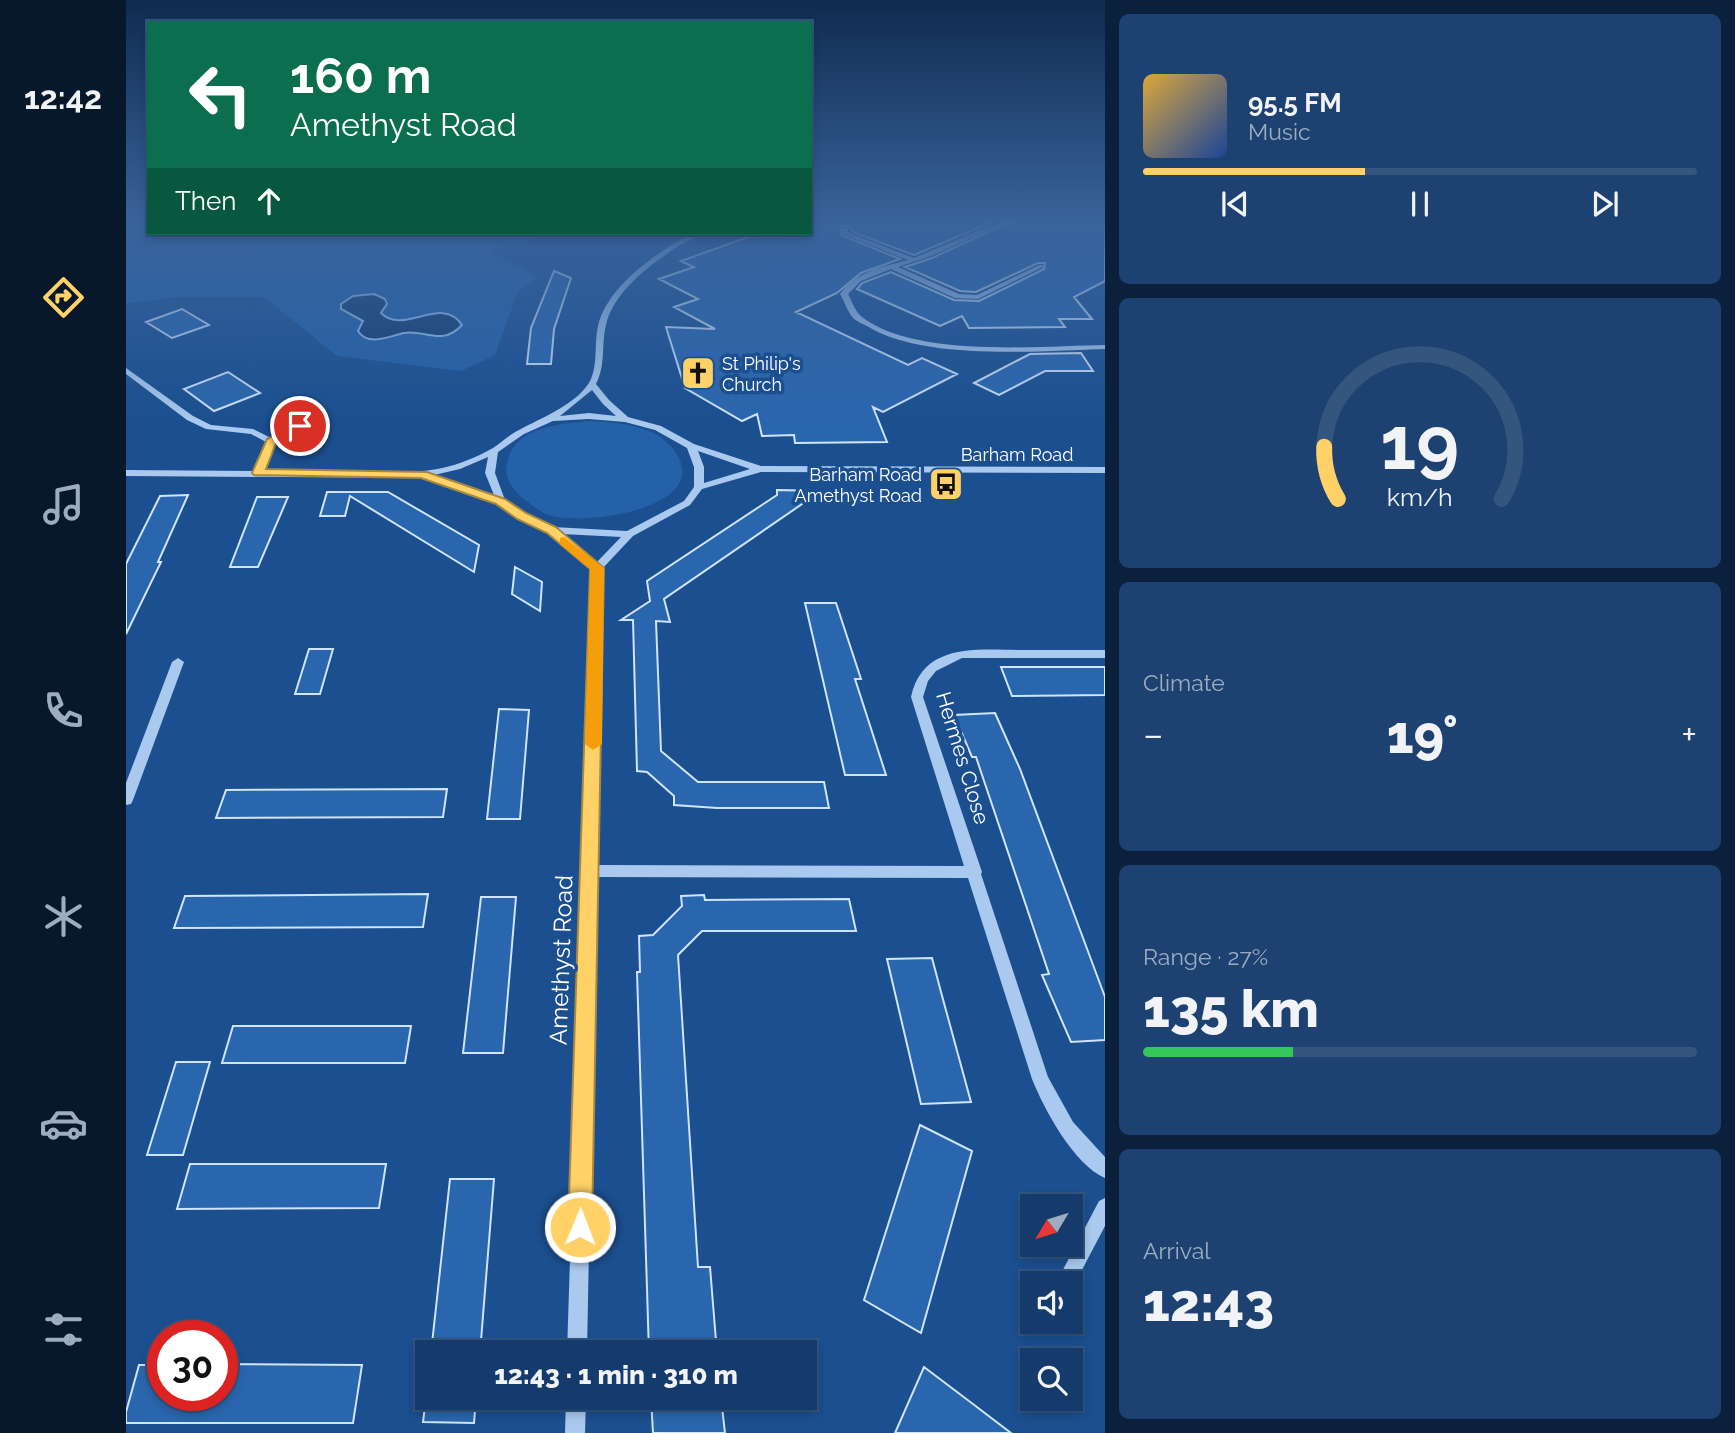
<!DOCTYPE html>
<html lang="en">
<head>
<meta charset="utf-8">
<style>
  :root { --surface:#143b6b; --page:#1d4271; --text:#f1f3f6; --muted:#9dadc1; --line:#33557e; --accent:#ffd166 }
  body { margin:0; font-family:Raleway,sans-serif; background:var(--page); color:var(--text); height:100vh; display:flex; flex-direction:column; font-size:26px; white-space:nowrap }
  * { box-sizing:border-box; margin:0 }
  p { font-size:23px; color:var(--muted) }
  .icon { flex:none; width:38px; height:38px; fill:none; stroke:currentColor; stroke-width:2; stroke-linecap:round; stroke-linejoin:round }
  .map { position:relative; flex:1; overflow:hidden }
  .details { display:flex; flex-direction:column; gap:14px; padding:14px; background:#0b203b; width:630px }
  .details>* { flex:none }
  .top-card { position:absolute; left:21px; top:21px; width:665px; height:214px; border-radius:0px; box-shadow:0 4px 10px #0003,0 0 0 2px var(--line); background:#0b6e4f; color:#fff; overflow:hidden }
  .needle { width:46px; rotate:232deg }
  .controls { position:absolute; left:894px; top:1194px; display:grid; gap:14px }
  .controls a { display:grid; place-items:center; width:63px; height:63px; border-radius:0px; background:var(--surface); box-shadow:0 4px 10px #0003,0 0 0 2px var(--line); font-size:35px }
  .speed { position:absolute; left:21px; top:1320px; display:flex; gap:14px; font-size:35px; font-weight:700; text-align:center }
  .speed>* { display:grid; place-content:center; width:91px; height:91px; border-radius:50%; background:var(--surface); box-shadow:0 4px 10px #0003,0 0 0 2px var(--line); line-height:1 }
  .speed .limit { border:10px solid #d22; background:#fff; color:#111 }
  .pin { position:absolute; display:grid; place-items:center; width:60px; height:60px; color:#fff; margin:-30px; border:4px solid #fff; border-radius:50%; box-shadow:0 2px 7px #0007 }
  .me { position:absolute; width:77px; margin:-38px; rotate:1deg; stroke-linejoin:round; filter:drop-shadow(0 0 5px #0008) }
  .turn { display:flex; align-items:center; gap:24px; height:147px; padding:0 28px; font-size:32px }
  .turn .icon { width:91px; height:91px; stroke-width:2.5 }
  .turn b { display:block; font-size:49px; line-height:60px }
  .then { display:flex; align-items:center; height:66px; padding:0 28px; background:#0003; gap:14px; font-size:26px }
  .big { font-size:52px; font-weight:800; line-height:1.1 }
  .details .widget { flex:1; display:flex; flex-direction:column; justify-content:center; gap:10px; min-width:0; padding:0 24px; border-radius:10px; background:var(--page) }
  .details .dial { align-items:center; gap:0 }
  .dial svg { height:182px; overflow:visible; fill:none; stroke:var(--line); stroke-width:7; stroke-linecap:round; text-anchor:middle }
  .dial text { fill:var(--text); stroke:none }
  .song { display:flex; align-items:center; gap:21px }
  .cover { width:84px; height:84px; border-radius:10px; background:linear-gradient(135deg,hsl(40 70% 55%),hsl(220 70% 35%)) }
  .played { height:7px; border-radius:4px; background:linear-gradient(90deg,var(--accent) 40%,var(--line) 40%) }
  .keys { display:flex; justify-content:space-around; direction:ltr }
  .heat { display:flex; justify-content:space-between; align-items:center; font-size:38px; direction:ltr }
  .charge { height:10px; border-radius:5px; background:linear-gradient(90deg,#34c759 27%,var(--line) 0) }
  .trip { position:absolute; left:289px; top:1340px; width:402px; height:70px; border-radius:0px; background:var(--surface); box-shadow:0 4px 10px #0003,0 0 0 2px var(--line); font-weight:800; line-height:70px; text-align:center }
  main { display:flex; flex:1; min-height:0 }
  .dock { display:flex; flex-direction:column; width:126px; justify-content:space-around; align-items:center; background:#08182b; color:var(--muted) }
  .dock .icon { width:49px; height:49px }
  .dock .on { color:var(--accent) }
  .dock b { font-size:32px; color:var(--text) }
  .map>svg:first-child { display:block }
</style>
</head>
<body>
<main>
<nav class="dock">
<b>12:42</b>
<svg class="icon on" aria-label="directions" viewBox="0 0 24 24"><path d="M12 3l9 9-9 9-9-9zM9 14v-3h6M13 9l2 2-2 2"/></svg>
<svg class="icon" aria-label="music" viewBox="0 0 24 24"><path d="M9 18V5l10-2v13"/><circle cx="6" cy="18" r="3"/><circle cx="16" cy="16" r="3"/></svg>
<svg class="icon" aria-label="phone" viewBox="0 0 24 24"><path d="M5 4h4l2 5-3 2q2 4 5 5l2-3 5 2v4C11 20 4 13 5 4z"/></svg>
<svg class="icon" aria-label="climate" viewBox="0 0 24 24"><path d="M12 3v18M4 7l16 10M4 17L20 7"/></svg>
<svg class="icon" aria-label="car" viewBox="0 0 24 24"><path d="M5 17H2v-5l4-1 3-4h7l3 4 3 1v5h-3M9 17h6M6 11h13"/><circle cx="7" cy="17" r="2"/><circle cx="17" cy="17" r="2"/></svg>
<svg class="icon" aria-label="filters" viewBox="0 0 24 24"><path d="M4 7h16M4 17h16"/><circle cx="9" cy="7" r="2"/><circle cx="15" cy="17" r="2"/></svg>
</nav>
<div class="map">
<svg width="979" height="1433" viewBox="0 0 979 1433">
  <rect width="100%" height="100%" fill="#1b4f8f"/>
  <path fill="#2461a8" d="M0,222H23V233H424L363,251L413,277L392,291L369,355L335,371L211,356L138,297H48L0,304Z
    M463,421C492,422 533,425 550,453C587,509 454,528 420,514C411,510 402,502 394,496C383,485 377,474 382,459C391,426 435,424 463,421Z"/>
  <path fill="#123a6d" stroke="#9cc4f0" stroke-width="2" d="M248,294L259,299L261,304L255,313C277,336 316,294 336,325C316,347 298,329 278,333C264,336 242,347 232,331L237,321L215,309V304L227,296Z"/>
  <path fill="#2a66ad" stroke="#cfe3fa" stroke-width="2" d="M684,222H866L788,255L729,233L723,226H715V235L774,259L735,273L711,293L670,312L782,365L796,358L831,374L757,412L747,407L761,442L669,443L668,435L636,436L631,414L616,421L559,388L540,327L589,329L548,307L572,299L533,279L568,267L555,261L628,235L653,237L664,233H684Z
    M884,222H979V281L948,297L966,319H933L939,327L843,328L836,316L814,326L731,289L736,283L765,272L828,300L853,301L918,269L919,263H912L850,292L834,291L779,267L806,258Z
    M428,271L445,278L428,329L425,364H401L405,328Z
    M56,309L83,325L46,338L20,322Z
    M955,353L967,371H919L873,395L848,383L904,354Z
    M102,372L134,393L88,411L58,389Z
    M651,490L695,491L538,599L544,622L530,621L535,751L572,782H698L703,808H591L548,805V796L521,772L511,771L507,620H495L524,601L521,581L651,495Z
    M201,492H262L353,545L348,572L224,496L219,516H194Z
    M62,495L32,562H35L0,634V564L34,496Z
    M131,497H162L132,567H104Z
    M389,567L416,582L414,611L386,594Z
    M679,603H710L735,679H729L760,775H719Z
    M183,649H207L194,694H169Z
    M875,667H979V695L886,696Z
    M373,709L403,710L394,819H361Z
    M869,713L894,769L979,997V1040L945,1042L916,975L923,974L850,757H846L828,715Z
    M321,789L317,817L90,818L100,790Z
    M302,894L297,927L48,928L59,896Z
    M578,895L579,900L723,899L730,931H576L552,955L572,1267H584L591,1353H523L511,972H514L513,936L527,935L556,906L555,896Z
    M355,897H390L377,1053H337Z
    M806,958L815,992L845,1102L795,1104L761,959Z
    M107,1026H285L279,1063H96Z
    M50,1062H84L57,1155H21Z
    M794,1125L846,1151L795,1333L738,1300Z
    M64,1164H260L253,1208L51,1209Z
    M324,1179H368L354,1353H305Z
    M96,1364L236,1365L227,1423H0V1412L13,1365H37V1395H96Z
    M798,1367L843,1401L885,1433H769Z
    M300,1398H350L348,1423L297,1422Z
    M525,1398H595L599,1433H527Z"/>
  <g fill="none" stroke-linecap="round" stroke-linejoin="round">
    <path fill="#a9c9ee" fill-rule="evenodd" d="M873,222H882L805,256L772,267L833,294L851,295L913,265H917V267L852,299L829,298L765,269L735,281L722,294C726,301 729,312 736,317C789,358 914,346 979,345V349C913,351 797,361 741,326C737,324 730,321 727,318C722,312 718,301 714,294C731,271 756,267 782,260L724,237L716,233L717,228H721L722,231L728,235L788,258Z
      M568,233H576C568,239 557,243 548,249C521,267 487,293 480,325C475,345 480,365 470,384L483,400L502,417L535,426L568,444L635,466L979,467V473L635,472L576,489L564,505L507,536L476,569L470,865L838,866L785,697C797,641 854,650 897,650C925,650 952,650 979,650V658H836L810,671L802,681L797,697L856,872L855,874L922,1077L947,1122L979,1157V1178C948,1165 918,1109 906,1079L842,878L470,877L461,1353H441L466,569L423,532L393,518L372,503L297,478L0,476V470L128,471L140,442L125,434L80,429L61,420L0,374V368L67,416L85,425L127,429L145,438L172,424H178V428L149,443L137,471C171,471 205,472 238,472C269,472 299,474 328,465C340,461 355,455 367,448C376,442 383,435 393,430C415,418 454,403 465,379C472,362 468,344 472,326C481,286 533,250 568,233ZM466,390L477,404L490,416L463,413L434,416ZM463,419L499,422L529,430L561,448L568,467V487L558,501L501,531L427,527L399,514L379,500L369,473L372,452L398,434L427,421ZM572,451L624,469L578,483V467ZM362,457L359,473L368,495L308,475L334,469ZM436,534L495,537L471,562Z
      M52,658L58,662L7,800L5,804L0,805V783L46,662Z
      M979,1198V1226L946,1289L945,1283H930L973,1201Z
      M440,1398H460L459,1433H439Z"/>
  </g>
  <linearGradient id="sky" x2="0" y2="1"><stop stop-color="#0f2b4f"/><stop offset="0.52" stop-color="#39639b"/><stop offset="1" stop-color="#39639b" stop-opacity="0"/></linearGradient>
  <rect width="979" height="423" fill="url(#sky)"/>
  <path fill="#ffd166" stroke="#a68842" stroke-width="2" d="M170,424L180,426L150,443L140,469L301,472L379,499L400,513L430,527L478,568L466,1227L463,1236L454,1239L446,1236L442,1227L464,569L421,533L391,519L370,504L295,478L128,475L126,473L141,439Z"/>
  <path fill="#f59e0b" d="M438,537L478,568L476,744L467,750L459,744L464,569L434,544V538Z"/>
  <defs>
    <g id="church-square" transform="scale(1.75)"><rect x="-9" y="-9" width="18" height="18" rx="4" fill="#ffd166" stroke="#1b4f8f"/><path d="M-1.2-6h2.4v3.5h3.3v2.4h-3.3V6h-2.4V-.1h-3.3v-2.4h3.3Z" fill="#111"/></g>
    <g id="bus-square" transform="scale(1.75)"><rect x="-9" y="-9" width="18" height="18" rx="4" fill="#ffd166" stroke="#1b4f8f"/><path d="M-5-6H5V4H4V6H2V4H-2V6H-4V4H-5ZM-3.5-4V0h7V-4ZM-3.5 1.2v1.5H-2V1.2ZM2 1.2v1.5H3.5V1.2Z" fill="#111"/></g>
  </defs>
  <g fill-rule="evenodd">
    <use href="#church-square" x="572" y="373"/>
    <use href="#bus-square" x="820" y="484"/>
  </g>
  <g text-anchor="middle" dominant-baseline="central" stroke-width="7" stroke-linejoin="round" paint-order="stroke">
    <g font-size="18" fill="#fff" stroke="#1b4f8f" text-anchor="start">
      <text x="596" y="363">St Philip's<tspan x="596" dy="21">Church</tspan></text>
      <text x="796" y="474" text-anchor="end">Barham Road<tspan x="796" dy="21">Amethyst Road</tspan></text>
    </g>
    <g font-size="18" fill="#fff" stroke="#1b4f8f">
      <text x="891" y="454">Barham Road</text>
    </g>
    <g font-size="21" fill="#fff" stroke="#1b4f8f">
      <text transform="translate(837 758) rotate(73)">Hermes Close</text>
    </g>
    <g font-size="24" fill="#fff" stroke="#1b4f8f">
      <text transform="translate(435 960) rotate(-88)">Amethyst Road</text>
    </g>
  </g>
</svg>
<div class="controls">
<a><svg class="needle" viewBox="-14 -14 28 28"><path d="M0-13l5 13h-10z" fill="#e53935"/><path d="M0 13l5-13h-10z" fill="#9dadc1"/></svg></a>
<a><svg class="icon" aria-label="sound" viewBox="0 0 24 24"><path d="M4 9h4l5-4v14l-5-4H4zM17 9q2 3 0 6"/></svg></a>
<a><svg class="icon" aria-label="search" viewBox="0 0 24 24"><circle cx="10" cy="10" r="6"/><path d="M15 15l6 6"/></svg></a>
</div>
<div class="speed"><div class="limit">30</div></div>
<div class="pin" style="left:174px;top:426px;background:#d93025"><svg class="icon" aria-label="arrive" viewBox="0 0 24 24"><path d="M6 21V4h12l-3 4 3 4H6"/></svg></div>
<svg class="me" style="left:454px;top:1227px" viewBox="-20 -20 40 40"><circle r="17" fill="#ffd166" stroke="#fff" stroke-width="3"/><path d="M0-11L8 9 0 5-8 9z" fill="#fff"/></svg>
<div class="trip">12:43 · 1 min · 310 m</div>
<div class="top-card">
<div class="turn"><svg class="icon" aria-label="left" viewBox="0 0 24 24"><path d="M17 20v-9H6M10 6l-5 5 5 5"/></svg><div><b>160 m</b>Amethyst Road</div></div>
<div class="then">Then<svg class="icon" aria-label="ahead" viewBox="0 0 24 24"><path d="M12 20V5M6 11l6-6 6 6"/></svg></div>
</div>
</div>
<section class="details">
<div class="widget">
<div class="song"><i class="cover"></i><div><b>95.5 FM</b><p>Music</p></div></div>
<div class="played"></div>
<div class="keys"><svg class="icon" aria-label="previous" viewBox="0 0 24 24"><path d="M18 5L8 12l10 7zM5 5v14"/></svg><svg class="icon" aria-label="pause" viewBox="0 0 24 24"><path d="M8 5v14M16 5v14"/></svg><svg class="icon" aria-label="next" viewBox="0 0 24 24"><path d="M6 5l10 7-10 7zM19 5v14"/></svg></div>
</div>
<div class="widget dial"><svg viewBox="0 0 100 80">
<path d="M14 69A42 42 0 1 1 86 69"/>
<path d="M14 69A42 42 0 0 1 8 46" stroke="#ffd166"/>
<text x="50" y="56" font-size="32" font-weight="700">19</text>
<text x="50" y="72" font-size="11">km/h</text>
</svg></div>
<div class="widget"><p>Climate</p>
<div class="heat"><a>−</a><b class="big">19°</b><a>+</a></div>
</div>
<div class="widget"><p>Range · 27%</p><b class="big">135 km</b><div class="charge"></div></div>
<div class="widget"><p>Arrival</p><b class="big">12:43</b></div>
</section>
</main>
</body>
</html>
